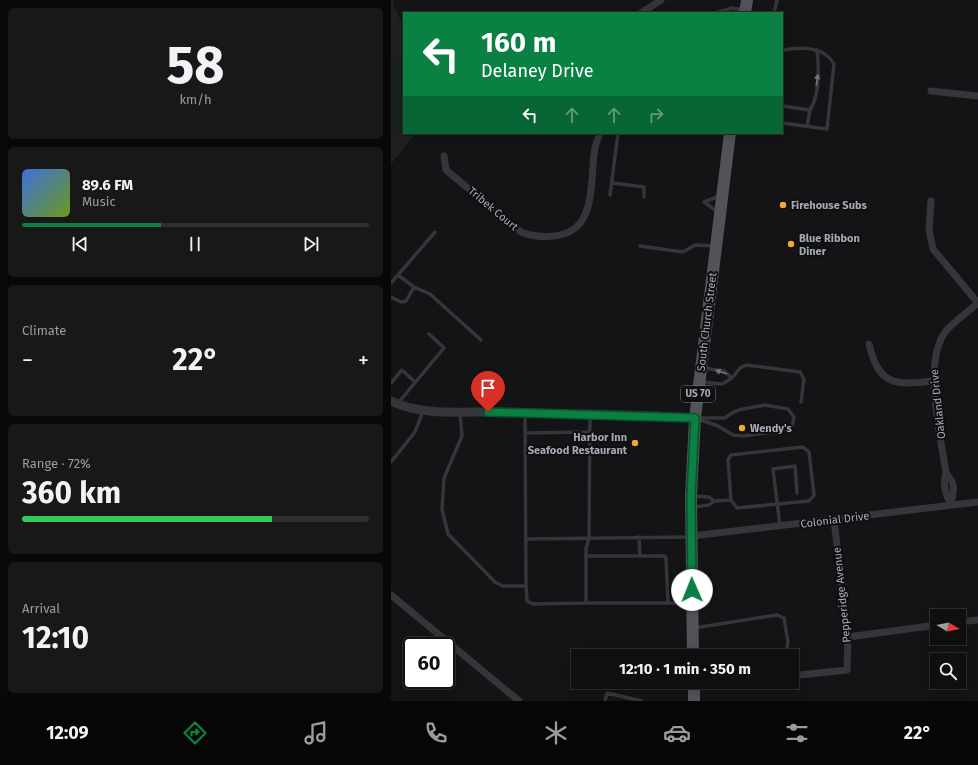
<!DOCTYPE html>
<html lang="en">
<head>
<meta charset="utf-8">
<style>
  :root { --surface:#0f0f10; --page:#181819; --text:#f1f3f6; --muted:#9b9c9f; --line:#2f2f30; --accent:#0b8043 }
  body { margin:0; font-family:"Fira Sans",sans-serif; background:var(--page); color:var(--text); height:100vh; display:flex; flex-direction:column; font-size:15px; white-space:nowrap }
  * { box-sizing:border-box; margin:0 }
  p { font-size:13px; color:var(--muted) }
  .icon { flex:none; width:22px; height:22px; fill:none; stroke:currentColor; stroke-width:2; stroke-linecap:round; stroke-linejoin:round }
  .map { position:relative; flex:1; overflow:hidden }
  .panel { display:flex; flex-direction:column; gap:8px; padding:8px; background:#080809; width:391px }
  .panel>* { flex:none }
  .top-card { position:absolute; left:12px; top:12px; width:380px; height:122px; border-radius:0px; box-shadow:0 2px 10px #0003,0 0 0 1px var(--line); background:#0b8043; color:#fff; overflow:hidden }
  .needle { width:26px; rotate:100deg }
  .fabs { position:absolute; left:539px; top:609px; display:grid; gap:8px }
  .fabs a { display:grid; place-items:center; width:36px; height:36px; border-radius:0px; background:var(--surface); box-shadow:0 2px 10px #0003,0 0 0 1px var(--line); font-size:20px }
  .speed { position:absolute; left:12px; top:637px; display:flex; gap:8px; font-size:20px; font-weight:700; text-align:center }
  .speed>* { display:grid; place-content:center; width:52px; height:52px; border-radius:50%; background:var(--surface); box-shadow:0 2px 10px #0003,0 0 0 1px var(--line); line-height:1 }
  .speed .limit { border:2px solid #111; border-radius:6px; background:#fff; color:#111 }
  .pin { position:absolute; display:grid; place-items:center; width:34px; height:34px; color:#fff; margin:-41px -17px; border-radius:50% 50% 50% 0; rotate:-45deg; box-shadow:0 0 4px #0007 }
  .pin .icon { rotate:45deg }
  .me { position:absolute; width:44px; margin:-22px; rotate:359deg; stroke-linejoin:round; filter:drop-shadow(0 0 3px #0008) }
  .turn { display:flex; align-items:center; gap:14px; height:84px; padding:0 12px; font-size:18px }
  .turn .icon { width:52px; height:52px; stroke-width:2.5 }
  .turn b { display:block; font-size:28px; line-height:34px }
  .lanes { display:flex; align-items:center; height:38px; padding:0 12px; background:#0003; justify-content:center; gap:20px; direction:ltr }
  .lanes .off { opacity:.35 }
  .big { font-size:30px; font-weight:700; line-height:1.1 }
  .panel .card { flex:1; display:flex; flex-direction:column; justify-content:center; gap:6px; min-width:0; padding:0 14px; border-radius:6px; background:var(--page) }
  .panel .dial { align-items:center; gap:0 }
  .dial b { font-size:52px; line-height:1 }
  .song { display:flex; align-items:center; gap:12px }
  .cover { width:48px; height:48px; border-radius:6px; background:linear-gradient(135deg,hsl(220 70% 55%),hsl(80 70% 35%)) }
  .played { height:4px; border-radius:2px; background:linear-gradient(90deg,var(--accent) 40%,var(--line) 40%) }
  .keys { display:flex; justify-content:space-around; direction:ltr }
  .heat { display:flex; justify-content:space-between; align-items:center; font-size:22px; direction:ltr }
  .charge { height:6px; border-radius:3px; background:linear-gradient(90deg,#34c759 72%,var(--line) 0) }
  .trip { position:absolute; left:180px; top:649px; width:228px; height:40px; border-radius:0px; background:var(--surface); box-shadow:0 2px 10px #0003,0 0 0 1px var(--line); font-weight:700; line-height:40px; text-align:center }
  .dock { display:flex; height:64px; justify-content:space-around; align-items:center; background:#060606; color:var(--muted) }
  .dock .icon { width:28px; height:28px }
  .dock .active { color:var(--accent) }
  .dock b { font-size:18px; color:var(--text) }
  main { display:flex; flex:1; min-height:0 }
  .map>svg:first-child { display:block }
</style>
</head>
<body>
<main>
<section class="panel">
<div class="card dial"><b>58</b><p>km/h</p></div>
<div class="card">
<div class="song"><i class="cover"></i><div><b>89.6 FM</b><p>Music</p></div></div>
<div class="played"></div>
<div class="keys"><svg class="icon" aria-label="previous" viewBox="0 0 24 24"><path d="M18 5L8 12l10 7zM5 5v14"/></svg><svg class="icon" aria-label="pause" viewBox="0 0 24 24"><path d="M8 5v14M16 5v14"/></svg><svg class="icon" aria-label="next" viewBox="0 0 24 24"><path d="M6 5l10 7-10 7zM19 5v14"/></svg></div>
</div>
<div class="card"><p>Climate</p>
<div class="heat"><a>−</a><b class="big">22°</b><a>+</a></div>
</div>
<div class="card"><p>Range · 72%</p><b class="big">360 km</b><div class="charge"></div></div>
<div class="card"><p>Arrival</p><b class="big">12:10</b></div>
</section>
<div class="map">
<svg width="587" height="701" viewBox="0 0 587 701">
  <rect width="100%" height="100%" fill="#141416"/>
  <path fill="#202022" d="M0,0H3L2,3L13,28V133H25L0,164Z"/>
  <path fill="#1a201b" d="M2,52L13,62V125L0,140V53Z"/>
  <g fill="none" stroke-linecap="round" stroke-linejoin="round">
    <path stroke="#35363a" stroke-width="3.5" d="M324,13L341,8L353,10
      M383,13L386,0
      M391,50C410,47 433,46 443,64L436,129L391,123
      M391,106L419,110L416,126
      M419,110C429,94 428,68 426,50
      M221,183L253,187V197
      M219,195L227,133
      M327,212L313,202L329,196
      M249,246L292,252L304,245L323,246
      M7,275L23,287L39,294L90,340
      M0,283L44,232
      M0,297L10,302L15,301L23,287
      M341,378L349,368L355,365L409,372L413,379L410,402
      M310,382L331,384L341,378L333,371L312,368
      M0,383L11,370L24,382
      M7,403L53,348L38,334
      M374,405L397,409L403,417L401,427L398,430L352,436L342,435L327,426L304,418H334C345,408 360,408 374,405Z
      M69,413L71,436L53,478L51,509L57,534L105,583L112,586H135L134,414
      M199,415L198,538L195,549V603H300
      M134,433L199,432
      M0,462L24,432L32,411
      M303,496L318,497L323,501L318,505L303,507
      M323,501L340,500L346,508L418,501L423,495L418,452L412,447L340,455L337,460L340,500
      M389,526L382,469L404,466L406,493
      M248,537L249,556
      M135,539L298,537
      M195,556H273L275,558L277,603
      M135,586L136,601L142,604L195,603
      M303,628L386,615L393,618L397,642L395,656
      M214,701L216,693L251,701"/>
    <path stroke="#35363a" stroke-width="7" d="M250,13L270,0
      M540,91L587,96
      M53,156L55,170L130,232C141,237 151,237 163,236C208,232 198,179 204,148C205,143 207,138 209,133
      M540,201L538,230L542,249L587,303
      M478,344C488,387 505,385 543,381
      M555,473C565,484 563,490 560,504
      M560,505C555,494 551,485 555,473C550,437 531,361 555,331C563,321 577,312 587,303
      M301,536L587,502
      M0,595L128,701
      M568,622L587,620
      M457,637L546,625
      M408,675L456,670L457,637L443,520"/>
    <path stroke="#35363a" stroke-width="9" d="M0,401C35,417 71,411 108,412C173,414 239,414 304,418"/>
    <path stroke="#515359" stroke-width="12" d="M354,13L356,0
      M302,656L300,496L304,418L339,133
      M303,682V701"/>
  </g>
  <defs><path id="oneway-solid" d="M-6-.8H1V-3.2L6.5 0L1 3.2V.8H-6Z"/></defs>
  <g fill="#73767e">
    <use href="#oneway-solid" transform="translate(426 80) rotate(-82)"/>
    <use href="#oneway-solid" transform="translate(330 372) rotate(-163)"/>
  </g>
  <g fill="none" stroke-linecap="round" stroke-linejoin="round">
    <g stroke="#07532c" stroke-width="10">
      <path id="route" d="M97,412L304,418L300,496L301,590"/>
    </g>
    <use href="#route" stroke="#0b8043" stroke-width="7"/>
  </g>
  <g fill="#f1aa30" stroke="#0f0f10" stroke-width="1.5">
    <circle cx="392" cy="205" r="4"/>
    <circle cx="400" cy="244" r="4"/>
    <circle cx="351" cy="428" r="4"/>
    <circle cx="244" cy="443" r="4"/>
  </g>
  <g text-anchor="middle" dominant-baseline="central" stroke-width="4" stroke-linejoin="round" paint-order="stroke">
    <rect fill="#0f0f10" stroke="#787c84" stroke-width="1" x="290" y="386" width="34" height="16" rx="3"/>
    <g font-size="10" font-weight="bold" fill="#a5abb6">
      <text x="307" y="394">US 70</text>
    </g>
    <g font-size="11" font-weight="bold" fill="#a5abb6" stroke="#0f0f10" text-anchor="start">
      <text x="400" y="205">Firehouse Subs</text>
      <text x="408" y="238">Blue Ribbon<tspan x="408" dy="13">Diner</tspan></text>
      <text x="359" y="428">Wendy's</text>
      <text x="236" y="437" text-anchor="end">Harbor Inn<tspan x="236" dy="13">Seafood Restaurant</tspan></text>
    </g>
    <g font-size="11" fill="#a5abb6" stroke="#0f0f10">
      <text transform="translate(102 209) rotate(40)">Tribek Court</text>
      <text transform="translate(316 322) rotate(-83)">South Church Street</text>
      <text transform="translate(547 404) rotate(-96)">Oakland Drive</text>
      <text transform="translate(444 520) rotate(-7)">Colonial Drive</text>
      <text transform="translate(451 595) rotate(-96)">Pepperidge Avenue</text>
    </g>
  </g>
</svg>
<div class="fabs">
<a><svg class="needle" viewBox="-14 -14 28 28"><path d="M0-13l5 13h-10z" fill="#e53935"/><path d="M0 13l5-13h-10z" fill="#9b9c9f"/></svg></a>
<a><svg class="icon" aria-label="search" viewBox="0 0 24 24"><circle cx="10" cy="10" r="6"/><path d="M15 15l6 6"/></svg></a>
</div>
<div class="speed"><div class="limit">60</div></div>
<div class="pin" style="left:97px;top:412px;background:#d93025"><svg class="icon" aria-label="arrive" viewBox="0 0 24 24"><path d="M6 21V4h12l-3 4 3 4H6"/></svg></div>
<svg class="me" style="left:301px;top:590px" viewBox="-20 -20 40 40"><circle r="19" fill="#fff"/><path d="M0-13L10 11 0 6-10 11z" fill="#0b8043"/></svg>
<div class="trip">12:10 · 1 min · 350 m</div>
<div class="top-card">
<div class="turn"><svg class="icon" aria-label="left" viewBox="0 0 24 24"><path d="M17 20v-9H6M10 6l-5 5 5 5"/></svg><div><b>160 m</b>Delaney Drive</div></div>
<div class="lanes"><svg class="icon" aria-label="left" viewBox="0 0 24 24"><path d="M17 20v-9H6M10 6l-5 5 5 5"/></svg><svg class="icon off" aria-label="ahead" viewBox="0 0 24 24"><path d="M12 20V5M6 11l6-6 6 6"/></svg><svg class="icon off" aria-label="ahead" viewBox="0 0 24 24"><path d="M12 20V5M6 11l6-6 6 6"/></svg><svg class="icon off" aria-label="right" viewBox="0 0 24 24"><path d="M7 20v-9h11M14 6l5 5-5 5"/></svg></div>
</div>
</div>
</main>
<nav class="dock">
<b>12:09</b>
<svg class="icon active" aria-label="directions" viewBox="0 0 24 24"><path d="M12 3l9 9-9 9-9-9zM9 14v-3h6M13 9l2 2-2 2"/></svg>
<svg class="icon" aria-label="music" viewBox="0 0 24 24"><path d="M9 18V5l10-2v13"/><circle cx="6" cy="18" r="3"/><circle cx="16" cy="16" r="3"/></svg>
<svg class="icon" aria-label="phone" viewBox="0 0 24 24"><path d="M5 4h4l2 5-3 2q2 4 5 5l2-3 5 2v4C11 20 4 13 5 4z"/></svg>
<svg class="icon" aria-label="climate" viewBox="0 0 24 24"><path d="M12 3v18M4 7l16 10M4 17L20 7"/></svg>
<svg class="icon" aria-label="car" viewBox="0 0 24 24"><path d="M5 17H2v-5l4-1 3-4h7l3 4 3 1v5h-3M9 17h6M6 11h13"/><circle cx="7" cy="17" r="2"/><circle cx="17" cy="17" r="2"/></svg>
<svg class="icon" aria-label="filters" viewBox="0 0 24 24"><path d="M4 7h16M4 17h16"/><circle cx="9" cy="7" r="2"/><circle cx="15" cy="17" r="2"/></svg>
<b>22°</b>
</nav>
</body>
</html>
